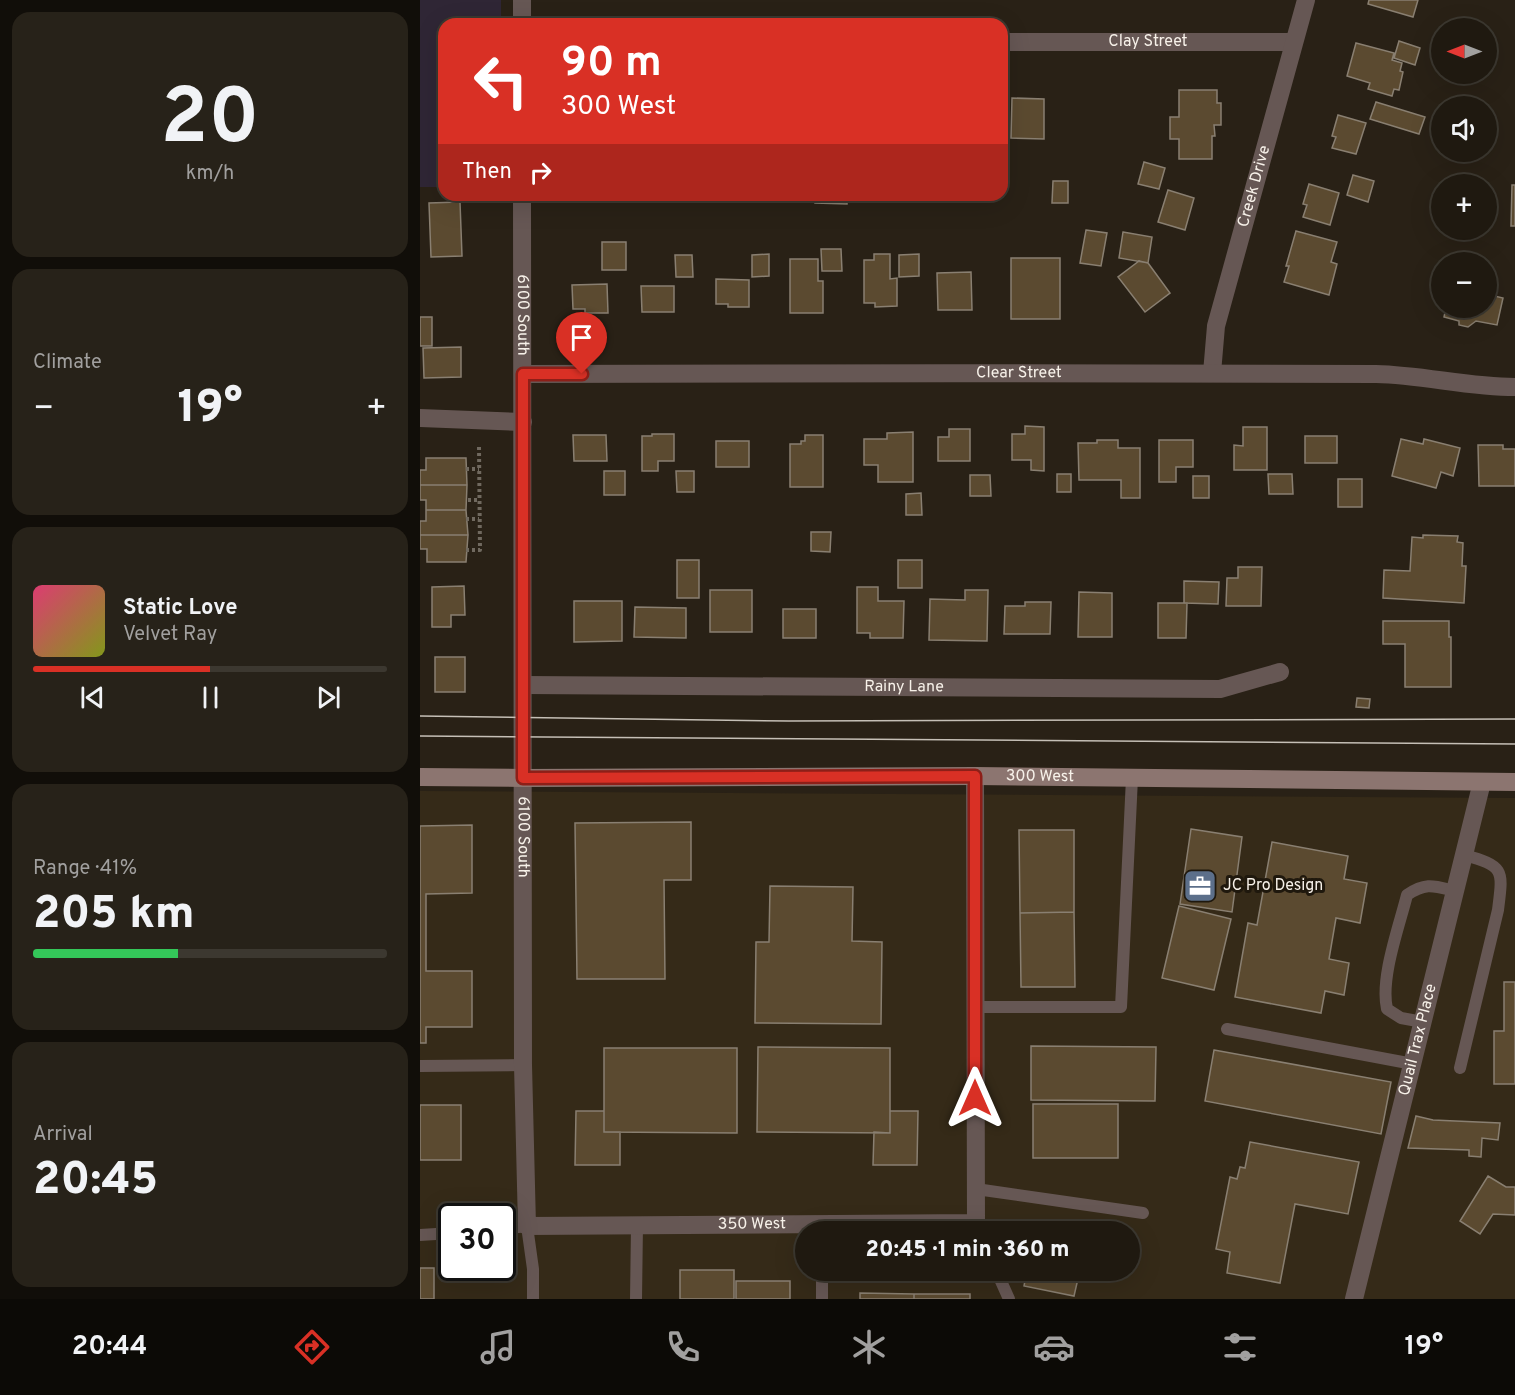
<!DOCTYPE html>
<html lang="en">
<head>
<meta charset="utf-8">
<style>
  :root { --surface:#1f1910; --page:#272219; --text:#f1f3f6; --muted:#a1a09f; --line:#3c3830; --accent:#d93025 }
  body { margin:0; font-family:Overpass,sans-serif; background:var(--page); color:var(--text); height:100vh; display:flex; flex-direction:column; font-size:22px; white-space:nowrap }
  * { box-sizing:border-box; margin:0 }
  p { font-size:20px; color:var(--muted) }
  .icon { flex:none; width:33px; height:33px; fill:none; stroke:currentColor; stroke-width:2; stroke-linecap:round; stroke-linejoin:round }
  .map { position:relative; flex:1; overflow:hidden }
  .side { display:flex; flex-direction:column; gap:12px; padding:12px; background:#110e09; width:420px }
  .side>* { flex:none }
  .guide { position:absolute; left:18px; top:18px; width:570px; height:183px; border-radius:18px; box-shadow:0 6px 24px #0002,0 0 0 2px var(--line); background:#d93025; color:#fff; overflow:hidden }
  .needle { width:39px; rotate:270deg }
  .fabs { position:absolute; left:1011px; top:18px; display:grid; gap:12px }
  .fabs a { display:grid; place-items:center; width:66px; height:66px; border-radius:50%; background:var(--surface); box-shadow:0 6px 24px #0002,0 0 0 2px var(--line); font-size:30px }
  .speed { position:absolute; left:18px; top:1203px; display:flex; gap:12px; font-size:30px; font-weight:700; text-align:center }
  .speed>* { display:grid; place-content:center; width:78px; height:78px; border-radius:50%; background:var(--surface); box-shadow:0 6px 24px #0002,0 0 0 2px var(--line); line-height:1 }
  .speed .limit { border:3px solid #111; border-radius:9px; background:#fff; color:#111 }
  .pin { position:absolute; display:grid; place-items:center; width:51px; height:51px; color:#fff; margin:-62px -26px; border-radius:50% 50% 50% 0; rotate:-45deg; box-shadow:0 0 6px #0007 }
  .pin .icon { rotate:45deg }
  .me { position:absolute; width:66px; margin:-33px; rotate:0deg; stroke-linejoin:round; filter:drop-shadow(0 0 4px #0008) }
  .turn { display:flex; align-items:center; gap:21px; height:126px; padding:0 24px; font-size:27px }
  .turn .icon { width:78px; height:78px; stroke-width:2.5 }
  .turn b { display:block; font-size:42px; line-height:51px }
  .then { display:flex; align-items:center; height:57px; padding:0 24px; background:#0003; gap:12px; font-size:22px }
  .big { font-size:45px; font-weight:800; line-height:1.1 }
  .side .tile { flex:1; display:flex; flex-direction:column; justify-content:center; gap:9px; min-width:0; padding:0 21px; border-radius:18px; background:var(--page) }
  .side .dial { align-items:center; gap:0 }
  .dial b { font-size:78px; line-height:1 }
  .song { display:flex; align-items:center; gap:18px }
  .cover { width:72px; height:72px; border-radius:9px; background:linear-gradient(135deg,hsl(340 70% 55%),hsl(70 70% 35%)) }
  .played { height:6px; border-radius:3px; background:linear-gradient(90deg,var(--accent) 50%,var(--line) 50%) }
  .keys { display:flex; justify-content:space-around; direction:ltr }
  .heat { display:flex; justify-content:space-between; align-items:center; font-size:33px; direction:ltr }
  .charge { height:9px; border-radius:4px; background:linear-gradient(90deg,#34c759 41%,var(--line) 0) }
  .trip { position:absolute; left:375px; top:1221px; width:345px; height:60px; border-radius:30px; background:var(--surface); box-shadow:0 6px 24px #0002,0 0 0 2px var(--line); font-weight:800; line-height:60px; text-align:center }
  .tabs { display:flex; height:96px; justify-content:space-around; align-items:center; background:#0c0a06; color:var(--muted) }
  .tabs .icon { width:42px; height:42px }
  .tabs .active { color:var(--accent) }
  .tabs b { font-size:27px; color:var(--text) }
  main { display:flex; flex:1; min-height:0 }
  .map>svg:first-child { display:block }
</style>
</head>
<body>
<main>
<section class="side">
<div class="tile dial"><b>20</b><p>km/h</p></div>
<div class="tile"><p>Climate</p>
<div class="heat"><a>−</a><b class="big">19°</b><a>+</a></div>
</div>
<div class="tile">
<div class="song"><i class="cover"></i><div><b>Static Love</b><p>Velvet Ray</p></div></div>
<div class="played"></div>
<div class="keys"><svg class="icon" aria-label="previous" viewBox="0 0 24 24"><path d="M18 5L8 12l10 7zM5 5v14"/></svg><svg class="icon" aria-label="pause" viewBox="0 0 24 24"><path d="M8 5v14M16 5v14"/></svg><svg class="icon" aria-label="next" viewBox="0 0 24 24"><path d="M6 5l10 7-10 7zM19 5v14"/></svg></div>
</div>
<div class="tile"><p>Range · 41%</p><b class="big">205 km</b><div class="charge"></div></div>
<div class="tile"><p>Arrival</p><b class="big">20:45</b></div>
</section>
<div class="map">
<svg width="1095" height="1299" viewBox="0 0 1095 1299">
  <rect width="100%" height="100%" fill="#292116"/>
  <path fill="#352a18" fill-rule="evenodd" d="M0,791L1095,798V1299H0ZM32,1216H82V1268H32ZM386,1232H710V1270H386Z"/>
  <path fill="#2f2635" d="M0,0H81V24H24V187H0Z"/>
  <path fill="#5b4a30" stroke="#897f71" stroke-width="1.5" d="M949,0H998L993,17L948,4Z
    M979,41L1000,48L995,65L974,58Z
    M936,43L974,53L972,60L982,63L980,71L983,72L979,90L974,89L972,96L948,89L950,83L927,76Z
    M759,90H797V103H801V125H794L795,136H792V159H759V139H750V117H759Z
    M592,98L624,99V139L591,138Z
    M956,102L1005,117L999,134L950,119Z
    M918,115L946,123L936,154L912,148L916,137L912,136Z
    M724,162L745,168L739,189L718,184Z
    M933,175L954,181L948,202L927,195Z
    M633,181H648V203H632Z
    M889,184L919,193L910,225L883,217L887,205L883,204Z
    M1092,185H1095V226H1091Z
    M748,190L774,198L765,230L738,222Z
    M395,195H427V204L395,203Z
    M40,202L42,256L11,257L9,203Z
    M666,230L687,233L681,266L660,263Z
    M876,231L917,242L911,262L917,264L909,295L864,282L869,266H866Z
    M703,232L732,237L728,263L699,258Z
    M182,242H206V270H182Z
    M401,249H421L422,271H402Z
    M349,254V276L332,277V255Z
    M454,254H470V279L477,278V306L455,307V303H444V260H454Z
    M499,254V276L479,277V255Z
    M255,255H272L273,277H256Z
    M591,258H640V319H591Z
    M370,259H398V281H403V313H370Z
    M719,261L728,263L750,293L725,312L698,277Z
    M551,272L552,310H518L517,273Z
    M296,279L329,280V307H308V304H296Z
    M187,284L188,313H165V309H153L152,285Z
    M221,286H254V312H222Z
    M1066,294L1083,298L1077,325L1056,321L1048,327L1039,325V321L1024,317L1026,308H1066Z
    M0,317H12V346H0Z
    M41,347V377L4,378L3,348Z
    M605,426L624,427V471L611,470V460H592V434H605Z
    M823,427H847V470H814V445L823,446Z
    M529,429H550V461H518V437H529Z
    M493,432V482H458V465H444V439H467V433Z
    M232,434H254V461H238V471H222V436H232Z
    M153,435H186L187,461H154Z
    M385,435H403V487H370V444H381V441H385Z
    M885,436H917V463H885Z
    M981,439L1003,444L1004,439L1040,448L1033,476L1021,472L1016,488L972,476Z
    M677,440H698V448H720V498H701V480H659L658,443H677Z
    M739,440H773V467H756V482H739Z
    M296,441H329V467H296Z
    M1058,445H1083V449H1095V486H1059Z
    M6,458H46L47,485H0V470H6Z
    M184,471H205V495H184Z
    M256,471H274V492H257Z
    M637,474H651V492H637Z
    M848,474H872L873,494H849Z
    M550,475H570L571,496H550Z
    M773,476H789V498H773Z
    M918,479H942V507H918Z
    M0,485H47L46,510H6V500H0Z
    M501,493L502,515H486V494Z
    M6,510H46L48,535H0V521H6Z
    M391,532H411L410,552L391,551Z
    M0,535H48L46,562H7V549H0Z
    M1003,535L1038,536L1037,542L1043,543L1042,566H1046L1044,603L963,598L964,570L990,571L992,537L1003,538Z
    M257,560H279V598H257Z
    M478,560H502V588H478Z
    M818,567H842L841,606H806L807,578H818Z
    M764,581L799,582L798,604L764,603Z
    M44,586L45,615H31V627H12V587Z
    M437,587H458V601H484L483,638H450V633H437Z
    M290,590H332V632H290Z
    M545,590H568L567,641L509,640L510,599L545,600Z
    M659,592L692,593V637H658Z
    M154,601H202V641L154,642Z
    M605,602H631L630,634H584L585,606H605Z
    M738,603H767L766,638H738Z
    M215,607L266,608V638L214,637Z
    M363,609H396V638H363Z
    M963,621H1029V637H1031V687H985V644H963Z
    M15,657H45V692H15Z
    M937,698L950,699L949,708L936,707Z
    M271,822V880H244L245,979H157L155,823Z
    M52,825V893L6,894V971H52V1027H6V1043H0V826Z
    M771,829L822,837L812,912L760,904Z
    M599,830H654V912L600,913Z
    M852,842L928,856L924,879L947,883L940,923L916,918L909,959L929,963L924,995L905,991L901,1013L815,997L828,923L837,925Z
    M350,886L433,887L432,941L462,942L461,1024L335,1023L336,942H349Z
    M759,906L811,919L794,990L742,978Z
    M654,912L655,987H601L600,913Z
    M1084,982H1095V1084H1074V1031H1084Z
    M611,1046L736,1047L735,1101L611,1100Z
    M338,1047L470,1048V1133L337,1132Z
    M184,1048H317V1133L184,1132Z
    M794,1050L971,1082L961,1134L785,1101Z
    M613,1104H698V1158H613Z
    M0,1105H41V1160H0Z
    M156,1111H184V1132H200V1165H155Z
    M470,1111H498L497,1165H453L454,1132L470,1133Z
    M996,1116L1013,1120L1080,1123L1078,1140L1062,1138L1061,1157L1049,1156V1150L988,1148Z
    M830,1142L939,1162L928,1214L875,1204L860,1283L807,1273L810,1252L796,1249L810,1177L817,1179L820,1167L825,1168Z
    M1068,1176L1086,1187H1095V1215L1073,1214L1060,1234L1040,1221Z
    M0,1268H14V1299H0Z
    M260,1270H314V1299H260Z
    M607,1270H660L654,1296L604,1286Z
    M316,1281H370V1299H316Z
    M440,1293L494,1294V1299H440Z
    M494,1294H550V1299H494Z"/>
  <g fill="none" stroke-linecap="round" stroke-linejoin="round">
    <path stroke="#70695f" stroke-width="4" stroke-dasharray="3 3" stroke-linecap="butt" d="M46,469H59
      M48,500H59
      M46,519H59
      M46,550H60L59,446"/>
    <path stroke="#665754" stroke-width="12" d="M555,1007H701L712,778
      M1003,1022L981,1018L967,1009C960,978 979,927 987,895C1006,882 1014,886 1035,891
      M807,1029L993,1064
      M0,1066L103,1065
      M1040,1068L1078,910C1083,870 1085,866 1044,855
      M556,1189L723,1213
      M82,1229L107,1226L113,1269V1299
      M0,1235L32,1233
      M576,1270L589,1299
      M216,1299L217,1225
      M402,1299V1270"/>
    <g stroke="#665754" stroke-width="18">
      <path d="M102,24V0"/>
      <path id="s1" d="M582,42H873"/>
      <path id="s2" d="M102,195L103,1065L107,1226L556,1223L555,776"/>
      <path id="s3" d="M792,373L796,326L886,0"/>
      <path id="s4" d="M103,374C387,374 672,372 956,374C1003,375 1048,387 1095,387"/>
      <path d="M0,418L103,422"/>
      <path id="s5" d="M104,685L800,689L860,672"/>
      <path id="s6" d="M934,1299L1062,782"/>
    </g>
    <path stroke="#8c7570" stroke-width="18" id="s7" d="M0,777L103,778L555,776L1095,782"/>
    <path stroke="#c5bfb6" stroke-width="1.5" d="M0,716L369,721L1095,719
      M0,736L1095,744"/>
  </g>
  <g fill="none" stroke-linecap="round" stroke-linejoin="round">
    <g stroke="#8d1f18" stroke-width="15">
      <path id="route" d="M162,374H103V778L555,776V1098"/>
    </g>
    <use href="#route" stroke="#d93025" stroke-width="10"/>
  </g>
  <defs>
    <g id="office-square" transform="scale(1.725)"><rect x="-9" y="-9" width="18" height="18" rx="4" fill="#5c6f8a" stroke="#1f180d"/><path d="M-6-3h4V-5.5h4V-3h4V5H-6ZM-1-4.5V-3h2v-1.5ZM-6 0V1H6V0Z" fill="#fff"/></g>
  </defs>
  <g fill-rule="evenodd">
    <use href="#office-square" x="780" y="886"/>
  </g>
  <g text-anchor="middle" dominant-baseline="central" stroke-width="6" stroke-linejoin="round" paint-order="stroke">
    <g font-size="16" fill="#f7f1e9" stroke="#1f180d">
      <text stroke="none"><textPath href="#s1" startOffset="146">Clay Street</textPath></text>
      <text stroke="none"><textPath href="#s3" startOffset="192">Creek Drive</textPath></text>
      <text stroke="none"><textPath href="#s2" startOffset="120">6100 South</textPath></text>
      <text stroke="none"><textPath href="#s4" startOffset="496">Clear Street</textPath></text>
      <text stroke="none"><textPath href="#s5" startOffset="380">Rainy Lane</textPath></text>
      <text stroke="none"><textPath href="#s7" startOffset="620">300 West</textPath></text>
      <text stroke="none"><textPath href="#s2" startOffset="642">6100 South</textPath></text>
      <text stroke="none"><textPath href="#s6" startOffset="267">Quail Trax Place</textPath></text>
      <text stroke="none"><textPath href="#s2" startOffset="1256">350 West</textPath></text>
    </g>
    <g font-size="16" fill="#f7f1e9" stroke="#1f180d" text-anchor="start">
      <text x="803" y="886">JC Pro Design</text>
    </g>
  </g>
</svg>
<div class="fabs">
<a><svg class="needle" viewBox="-14 -14 28 28"><path d="M0-13l5 13h-10z" fill="#e53935"/><path d="M0 13l5-13h-10z" fill="#a1a09f"/></svg></a>
<a><svg class="icon" aria-label="sound" viewBox="0 0 24 24"><path d="M4 9h4l5-4v14l-5-4H4zM17 9q2 3 0 6"/></svg></a>
<a>+</a>
<a>−</a>
</div>
<div class="speed"><div class="limit">30</div></div>
<div class="pin" style="left:162px;top:374px;background:#d93025"><svg class="icon" aria-label="arrive" viewBox="0 0 24 24"><path d="M6 21V4h12l-3 4 3 4H6"/></svg></div>
<svg class="me" style="left:555px;top:1098px" viewBox="-20 -20 40 40"><path d="M0-17L14 15 0 8-14 15z" fill="#d93025" stroke="#fff" stroke-width="4"/></svg>
<div class="trip">20:45 · 1 min · 360 m</div>
<div class="guide">
<div class="turn"><svg class="icon" aria-label="left" viewBox="0 0 24 24"><path d="M17 20v-9H6M10 6l-5 5 5 5"/></svg><div><b>90 m</b>300 West</div></div>
<div class="then">Then<svg class="icon" aria-label="right" viewBox="0 0 24 24"><path d="M7 20v-9h11M14 6l5 5-5 5"/></svg></div>
</div>
</div>
</main>
<nav class="tabs">
<b>20:44</b>
<svg class="icon active" aria-label="directions" viewBox="0 0 24 24"><path d="M12 3l9 9-9 9-9-9zM9 14v-3h6M13 9l2 2-2 2"/></svg>
<svg class="icon" aria-label="music" viewBox="0 0 24 24"><path d="M9 18V5l10-2v13"/><circle cx="6" cy="18" r="3"/><circle cx="16" cy="16" r="3"/></svg>
<svg class="icon" aria-label="phone" viewBox="0 0 24 24"><path d="M5 4h4l2 5-3 2q2 4 5 5l2-3 5 2v4C11 20 4 13 5 4z"/></svg>
<svg class="icon" aria-label="climate" viewBox="0 0 24 24"><path d="M12 3v18M4 7l16 10M4 17L20 7"/></svg>
<svg class="icon" aria-label="car" viewBox="0 0 24 24"><path d="M5 17H2v-5l4-1 3-4h7l3 4 3 1v5h-3M9 17h6M6 11h13"/><circle cx="7" cy="17" r="2"/><circle cx="17" cy="17" r="2"/></svg>
<svg class="icon" aria-label="filters" viewBox="0 0 24 24"><path d="M4 7h16M4 17h16"/><circle cx="9" cy="7" r="2"/><circle cx="15" cy="17" r="2"/></svg>
<b>19°</b>
</nav>
</body>
</html>
